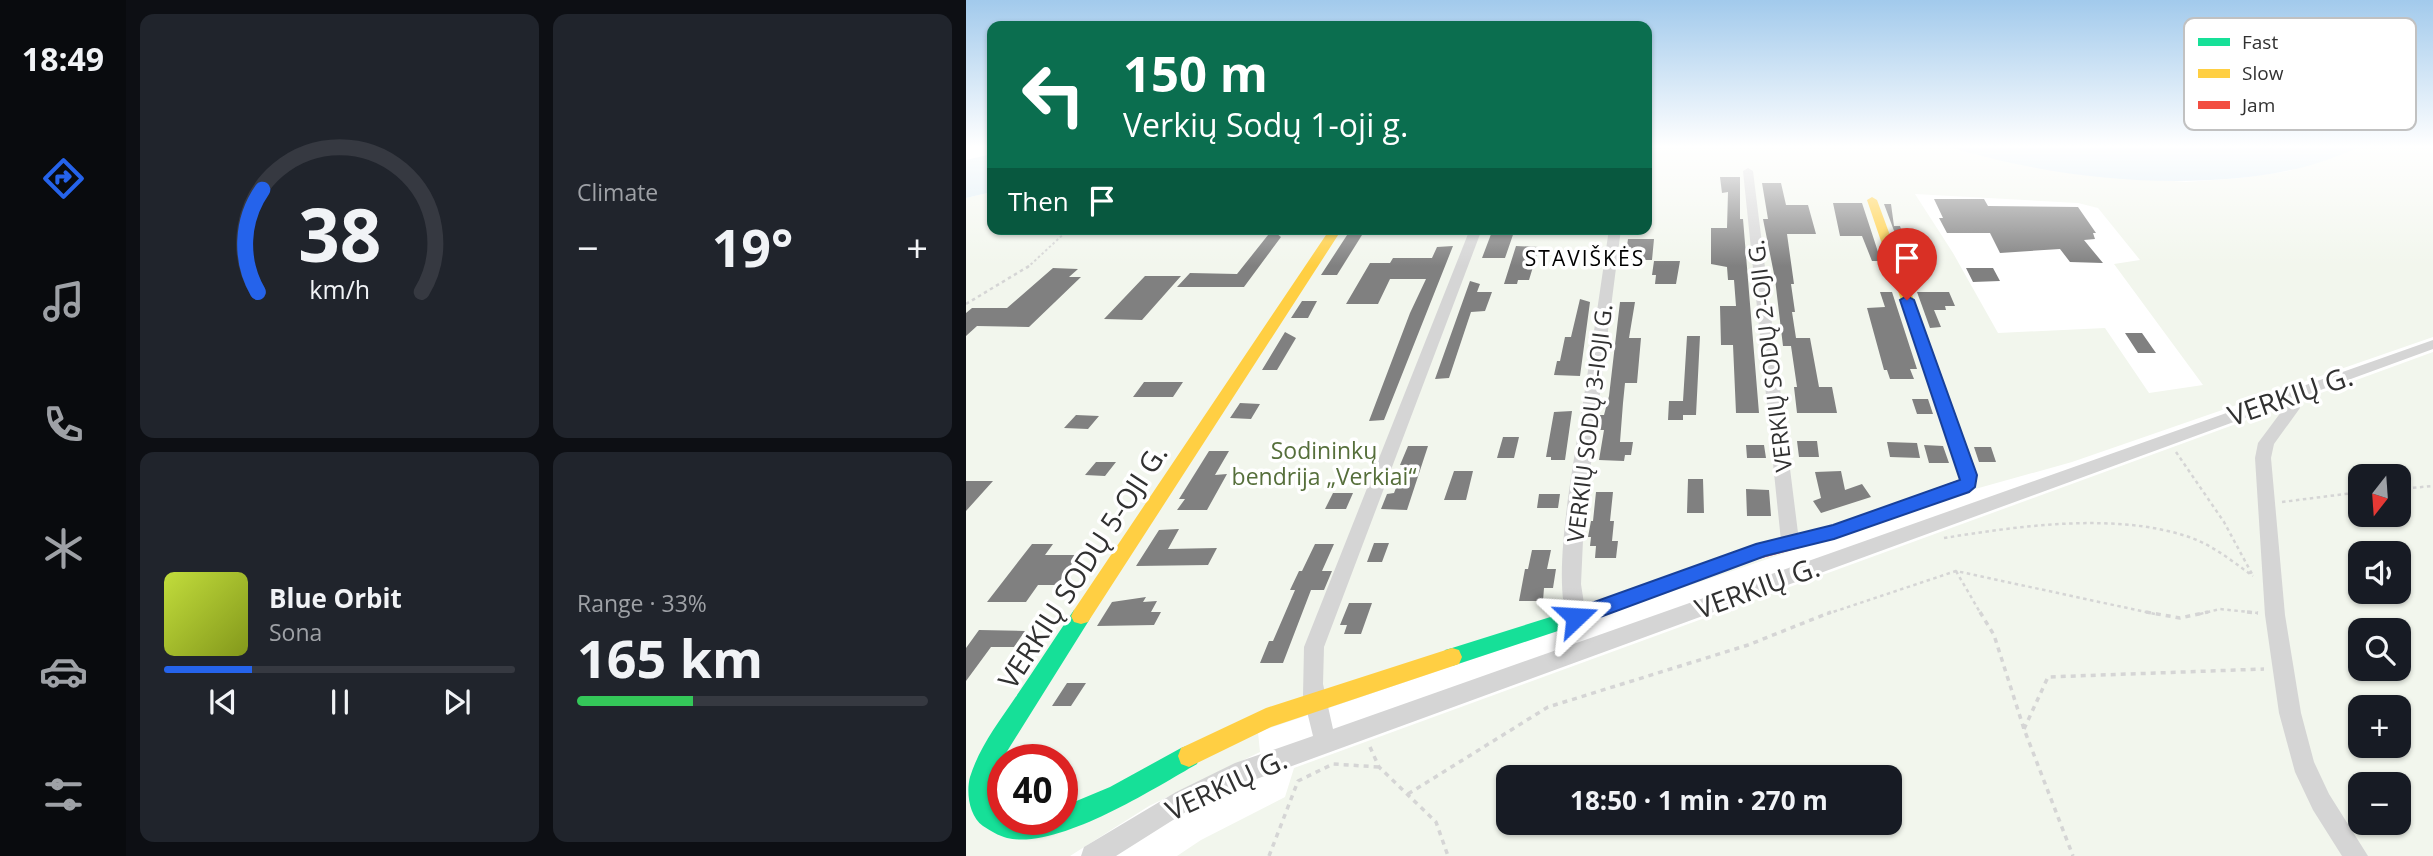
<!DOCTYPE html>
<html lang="en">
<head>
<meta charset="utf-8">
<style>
  :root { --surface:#171b24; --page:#20242c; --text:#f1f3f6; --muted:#9ea1a6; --line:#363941; --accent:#2563eb }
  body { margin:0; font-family:"Open Sans",sans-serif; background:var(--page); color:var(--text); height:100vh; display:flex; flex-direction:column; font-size:26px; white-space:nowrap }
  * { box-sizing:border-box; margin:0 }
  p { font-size:23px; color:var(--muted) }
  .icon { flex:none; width:38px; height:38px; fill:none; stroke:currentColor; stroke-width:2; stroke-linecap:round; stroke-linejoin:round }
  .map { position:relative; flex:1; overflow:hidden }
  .details { display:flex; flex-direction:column; gap:14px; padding:14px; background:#0d0f14; width:840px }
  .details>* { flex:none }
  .top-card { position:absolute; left:21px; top:21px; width:665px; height:214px; border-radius:14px; box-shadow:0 2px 5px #0004; background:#0b6e4f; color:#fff; overflow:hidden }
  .needle { width:46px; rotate:197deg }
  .controls { position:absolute; left:1382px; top:464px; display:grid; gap:14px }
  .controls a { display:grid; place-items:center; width:63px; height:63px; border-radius:14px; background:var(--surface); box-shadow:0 2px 5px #0004; font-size:35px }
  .speed { position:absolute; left:21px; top:744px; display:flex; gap:14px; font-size:35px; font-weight:700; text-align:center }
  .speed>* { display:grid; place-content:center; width:91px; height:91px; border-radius:50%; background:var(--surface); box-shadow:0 2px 5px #0004; line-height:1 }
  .speed .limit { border:10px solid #d22; background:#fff; color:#111 }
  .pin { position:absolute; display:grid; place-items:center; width:60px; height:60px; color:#fff; margin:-72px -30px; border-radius:50% 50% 50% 0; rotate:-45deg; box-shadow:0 0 7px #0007 }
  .pin .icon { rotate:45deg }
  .me { position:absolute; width:77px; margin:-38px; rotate:70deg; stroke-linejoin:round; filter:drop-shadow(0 0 5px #0008) }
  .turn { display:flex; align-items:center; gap:24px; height:147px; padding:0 21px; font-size:32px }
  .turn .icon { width:91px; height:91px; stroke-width:2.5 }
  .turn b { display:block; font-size:49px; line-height:60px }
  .then { display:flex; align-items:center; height:66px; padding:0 21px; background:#0003; gap:14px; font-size:26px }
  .big { font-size:52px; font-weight:700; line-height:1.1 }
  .details .tile { flex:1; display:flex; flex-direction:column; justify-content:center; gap:10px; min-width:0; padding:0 24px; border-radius:14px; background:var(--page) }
  .details .dial { align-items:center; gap:0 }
  .dial svg { height:182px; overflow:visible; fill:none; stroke:var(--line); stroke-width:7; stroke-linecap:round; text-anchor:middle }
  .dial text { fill:var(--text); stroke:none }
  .song { display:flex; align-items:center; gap:21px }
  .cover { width:84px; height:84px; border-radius:10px; background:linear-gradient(135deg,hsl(70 70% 55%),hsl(70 70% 35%)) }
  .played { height:7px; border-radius:4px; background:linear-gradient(90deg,var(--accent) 25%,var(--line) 25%) }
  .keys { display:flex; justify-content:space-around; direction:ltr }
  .heat { display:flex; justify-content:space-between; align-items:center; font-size:38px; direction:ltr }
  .charge { height:10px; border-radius:5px; background:linear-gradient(90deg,#34c759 33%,var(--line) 0) }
  .details .tiles { flex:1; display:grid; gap:14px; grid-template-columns:repeat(2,1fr) }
  .trip { position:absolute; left:530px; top:765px; width:406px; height:70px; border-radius:14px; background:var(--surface); box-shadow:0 2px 5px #0004; font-weight:700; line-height:70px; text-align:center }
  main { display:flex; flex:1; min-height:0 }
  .tabs { display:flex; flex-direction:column; width:126px; justify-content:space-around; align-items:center; background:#090b0e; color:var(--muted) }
  .tabs .icon { width:49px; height:49px }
  .tabs .on { color:var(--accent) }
  .tabs b { font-size:32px; color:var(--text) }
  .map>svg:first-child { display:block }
</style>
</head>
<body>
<main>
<nav class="tabs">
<b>18:49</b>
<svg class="icon on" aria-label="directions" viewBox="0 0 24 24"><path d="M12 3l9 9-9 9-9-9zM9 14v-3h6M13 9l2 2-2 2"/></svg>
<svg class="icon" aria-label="music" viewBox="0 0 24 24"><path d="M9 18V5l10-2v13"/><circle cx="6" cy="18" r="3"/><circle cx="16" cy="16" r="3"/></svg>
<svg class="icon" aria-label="phone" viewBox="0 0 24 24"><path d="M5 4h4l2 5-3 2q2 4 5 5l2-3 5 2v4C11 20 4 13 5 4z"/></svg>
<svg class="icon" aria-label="climate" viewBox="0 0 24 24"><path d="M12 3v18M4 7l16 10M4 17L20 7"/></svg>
<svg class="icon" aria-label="car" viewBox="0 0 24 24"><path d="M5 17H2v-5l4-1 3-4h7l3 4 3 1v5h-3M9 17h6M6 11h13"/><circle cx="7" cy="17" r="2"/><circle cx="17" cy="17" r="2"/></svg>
<svg class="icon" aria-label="filters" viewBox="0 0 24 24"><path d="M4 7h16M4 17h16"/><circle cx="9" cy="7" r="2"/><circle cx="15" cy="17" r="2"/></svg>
</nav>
<section class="details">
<div class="tiles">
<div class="tile dial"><svg viewBox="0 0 100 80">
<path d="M14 69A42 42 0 1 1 86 69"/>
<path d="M14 69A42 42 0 0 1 16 24" stroke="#2563eb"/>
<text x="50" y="56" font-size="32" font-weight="700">38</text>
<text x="50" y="72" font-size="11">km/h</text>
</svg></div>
<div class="tile"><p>Climate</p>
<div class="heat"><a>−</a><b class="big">19°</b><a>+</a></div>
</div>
<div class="tile">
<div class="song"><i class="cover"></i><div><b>Blue Orbit</b><p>Sona</p></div></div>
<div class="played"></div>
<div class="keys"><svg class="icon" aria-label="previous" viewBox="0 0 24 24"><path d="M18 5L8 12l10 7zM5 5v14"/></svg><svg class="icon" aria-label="pause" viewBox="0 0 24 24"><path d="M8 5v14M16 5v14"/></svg><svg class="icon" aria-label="next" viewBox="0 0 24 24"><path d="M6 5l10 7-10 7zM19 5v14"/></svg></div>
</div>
<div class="tile"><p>Range · 33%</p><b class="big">165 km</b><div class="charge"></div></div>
</div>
</section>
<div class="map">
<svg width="1467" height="856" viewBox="0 0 1467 856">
  <rect width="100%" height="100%" fill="#fff"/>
  <path fill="#f2f6ed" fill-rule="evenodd" d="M681,146H981L1072,167L1132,175L1220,182L1275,178L1323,171L1397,146H1467V337L1106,462L1002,491L292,732L294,752L183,806L104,856H0V198L26,192V229H681ZM949,194L1112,203L1132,208L1174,260L1148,264L1237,385L1183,393L1139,328L1032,333L987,253ZM37,760H96V819H37Z
    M1467,352V856H211L235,840L319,797L328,768ZM1395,476H1433V514H1395ZM1395,553H1433V592H1395ZM1395,630H1433V668H1395ZM1395,707H1433V746H1395ZM542,777H924V822H542ZM1395,784H1433V822H1395Z"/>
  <path fill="#daebf3" d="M981,146H1397C1372,156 1347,166 1320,171C1216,192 1082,178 981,146Z
    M26,154V192L0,198V160Z"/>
  <path fill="#808080" d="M754,177H774V219H777L793,413H770L767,345H755L754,306H770L768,280H762L761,267L745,264V228H761L762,192L756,193Z
    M796,183H815L820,205H842L850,234H821L828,284H825L829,312H826L830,338H844L853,387H866L871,413H831L828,387H831L825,346H817L809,279L797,219H802Z
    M968,199H1018L1022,206L1112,207L1130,233H1127L1129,239L1118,240L1137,263L1104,262L1094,249L1034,253L1024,233H981L973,218H977Z
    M867,203H896L915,261H906L896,236H874Z
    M918,204H925L928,226H934L945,260H939Z
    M385,229L396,235L371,275H355Z
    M527,229H549L539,258H516Z
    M306,230L315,237L278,287H211L224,273L271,274Z
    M662,239H688L686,260H659Z
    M487,246L418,420L403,421L444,313L460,279H424L412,304H380L404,263H424L427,258H466L471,247Z
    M550,246L573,247L563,280H552L551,284H538Z
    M688,261H714L710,284H689L690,275H686Z
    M87,268L112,269L103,277H115L63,327L11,326L0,336V313L6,308H41Z
    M1000,268H1027L1034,281L1007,282Z
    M179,276H215L176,320L138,319Z
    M504,281L514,284L511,292H526L519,311L505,312L483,378L469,379Z
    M914,292H926L951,369H944L948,379H924L921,370H918L901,308L919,307Z
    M951,292H983L989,306H979L980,310H968L975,327L964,328Z
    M614,299L624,302L614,376L588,375L591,361H594L599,337H605Z
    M336,301H351L342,318H325Z
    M654,302H669L663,338H675L671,383H659L657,403L654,442H667L665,455H659L658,461L633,460L638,430H632L634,415H638L643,396Z
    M319,332L330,338L311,370H296Z
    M1159,333H1176L1190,353H1172Z
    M721,336H734L730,415H717V420H702L703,401H717Z
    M178,382H217L207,397H167Z
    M946,399H962L967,414H951Z
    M274,403L294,404L285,419L264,418Z
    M606,411L599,460H585V457H580L588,412Z
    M110,415L133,416L122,429L98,428Z
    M537,437H553L548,458H531Z
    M831,441H851L853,457H833Z
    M921,442L951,443L954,458L924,457Z
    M780,445H798L800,458H781Z
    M958,445L977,446L983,463H963Z
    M442,446H462L441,510L415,509L421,494L428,493L439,465H434Z
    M1008,447H1025L1030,462H1013Z
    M243,451H263L249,475L261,474L241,510H211L219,499H213Z
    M130,462H150L139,476L119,475Z
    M488,471H507L500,500H478Z
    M875,471L879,490L896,484L905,497L855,513L847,501L855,498L849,472Z
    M722,479H737L738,513H721Z
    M0,481H27L0,511Z
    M780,489L803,490L805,516H781Z
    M630,492H647L644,521H648L646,541H652L650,558H629L630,546H624L625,537H622L625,521H627Z
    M367,493H387L380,509H359Z
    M573,494H594L592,508H571Z
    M213,529L202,549L251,548L242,565L170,566L193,530Z
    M408,543H423L416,562H401Z
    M66,544H87L79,555H112L91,585H72L60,602H21Z
    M349,544H368L356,571H366L358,590H345L317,663H294L303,641H307L329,590H324L333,571H336Z
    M566,550H585L581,569H590L587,588H578L577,601H553L559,569H562Z
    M180,597L177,602L191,601L185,612H195L188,625L131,626L146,602Z
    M383,603H406L395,634H378L381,625H374Z
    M13,630L59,631L48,647H25L0,681V648Z
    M101,683H120L105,706H86Z"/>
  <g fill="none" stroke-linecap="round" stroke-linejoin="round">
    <path stroke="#d5d5d5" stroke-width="2" stroke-dasharray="2.5 2.5" stroke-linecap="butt" d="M61,268L103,229"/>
    <path stroke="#d5d5d5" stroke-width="2.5" stroke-dasharray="3.5 3.5" stroke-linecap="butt" d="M0,304L63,266
      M1210,452L1258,522L1286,574
      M1433,489L1467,486
      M1316,502L1395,492
      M978,538C1053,526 1150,512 1223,537C1247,545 1267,562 1287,576
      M990,571L1015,614
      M861,614L990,571L1189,614
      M1234,614L1254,609L1292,613"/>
    <path stroke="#d5d5d5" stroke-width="3.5" stroke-dasharray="5 5" stroke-linecap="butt" d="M1014,612L1028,635L1058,729L1107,856
      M1180,612L1214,618L1242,612
      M1281,612L1292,613
      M1058,729L1082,677L1298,669
      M404,747L413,767L470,822L482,856
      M442,794L582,707L782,645L865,612
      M303,856L332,781L367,764L413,767"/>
    <path fill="#d5d5d5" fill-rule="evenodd" d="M782,168L787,171L833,541L830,546L824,548L818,546L815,541L777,171Z
      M504,229H516L358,647L357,684L367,729L1467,340V349L1330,399L1334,408L1308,444L1305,458L1319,615L1335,713L1348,762L1363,794L1402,856H1376L1347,810L1329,772L1313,713L1299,615L1289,458L1292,443L1318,408L1317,404L274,785L226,808L150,856H115L118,847L210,792L269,763L347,736L337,695L338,647Z
      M643,229H655L618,518L615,584L620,617L617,623L610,625L603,623C584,583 608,462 615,415C625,353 634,291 643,229Z"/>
    <path fill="#16e098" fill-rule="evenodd" d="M781,548L788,550L790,555L788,560L610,625L486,666L479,664L476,657L479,650L486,648L610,609Z
      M115,608L122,610L125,616L122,622L30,769C25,784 21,801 37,810V819H96V807L144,787L215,748L223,745L231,748L234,756L231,764C187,789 92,850 41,838C33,836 23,830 17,826C3,816 0,792 4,777C13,748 32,723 49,698C69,669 88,639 108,610Z"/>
    <path fill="#ffcf43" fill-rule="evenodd" d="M906,197L911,200L963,341L961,344L956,345L949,341L901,200Z
      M364,229H376L122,622L115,624L108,622L105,616L108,610Z
      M486,648L493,650L496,657L493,664L305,727L223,767L215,764L212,756L215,748L300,708Z"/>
    <path fill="#f24e42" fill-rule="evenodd" d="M956,337L963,341L1011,475L1009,487L874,537L781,562L774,560L772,555L774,550L866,526L995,479L949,341Z"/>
  </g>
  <linearGradient id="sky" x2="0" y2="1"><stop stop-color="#a2caec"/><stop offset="0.55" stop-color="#fff"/><stop offset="1" stop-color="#fff" stop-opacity="0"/></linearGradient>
  <rect width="1467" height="266" fill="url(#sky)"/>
  <path fill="#2563eb" stroke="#184099" stroke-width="2" d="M941,296L948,300L1011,475L1009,487L1003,492L868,539L799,556L610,626L603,623L600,617L603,611L790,544L867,525L994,480L934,300Z"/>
  <g text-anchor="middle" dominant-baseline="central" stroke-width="7" stroke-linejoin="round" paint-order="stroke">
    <g font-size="21" letter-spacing="2" fill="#000" stroke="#fff">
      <text x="619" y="258">STAVIŠKĖS</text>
    </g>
    <g font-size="23" fill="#313131" stroke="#fff">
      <text transform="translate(803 356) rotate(-97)">VERKIŲ SODŲ 2-OJI G.</text>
      <text transform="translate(623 423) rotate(-83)">VERKIŲ SODŲ 3-IOJI G.</text>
    </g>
    <g font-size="23" fill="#566f3b" stroke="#fff">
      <text x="358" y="450">Sodininkų<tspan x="358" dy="26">bendrija „Verkiai“</tspan></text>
    </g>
    <g font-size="28" fill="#313131" stroke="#fff">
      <text transform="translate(1324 395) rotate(-19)">VERKIŲ G.</text>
      <text transform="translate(116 566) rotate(-57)">VERKIŲ SODŲ 5-OJI G.</text>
      <text transform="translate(791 587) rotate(-20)">VERKIŲ G.</text>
      <text transform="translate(260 784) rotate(-25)">VERKIŲ G.</text>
    </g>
  </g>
  <rect x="1218" y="18" width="232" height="112" rx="10" fill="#fff" stroke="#c1c1c1" stroke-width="2"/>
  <rect x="1232" y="38" width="32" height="8" fill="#16e098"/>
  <rect x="1232" y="69" width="32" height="9" fill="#ffcf43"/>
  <rect x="1232" y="101" width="32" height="8" fill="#f24e42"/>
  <g font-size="19" fill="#313131">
    <text x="1276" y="49">Fast</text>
    <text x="1276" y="80">Slow</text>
    <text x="1276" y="112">Jam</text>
  </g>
</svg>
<div class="controls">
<a><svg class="needle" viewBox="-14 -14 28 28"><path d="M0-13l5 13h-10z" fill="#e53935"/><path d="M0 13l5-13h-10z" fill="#9ea1a6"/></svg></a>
<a><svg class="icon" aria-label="sound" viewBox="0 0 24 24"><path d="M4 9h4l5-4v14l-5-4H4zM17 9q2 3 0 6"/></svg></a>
<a><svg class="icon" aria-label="search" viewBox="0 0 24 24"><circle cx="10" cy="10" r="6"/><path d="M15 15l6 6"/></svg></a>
<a>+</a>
<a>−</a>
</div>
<div class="speed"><div class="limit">40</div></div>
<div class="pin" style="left:941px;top:300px;background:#d93025"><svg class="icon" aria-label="arrive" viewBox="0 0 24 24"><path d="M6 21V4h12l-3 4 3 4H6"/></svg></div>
<svg class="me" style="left:610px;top:617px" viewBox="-20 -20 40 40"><path d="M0-17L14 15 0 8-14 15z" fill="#2563eb" stroke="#fff" stroke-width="4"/></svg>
<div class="trip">18:50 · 1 min · 270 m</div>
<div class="top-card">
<div class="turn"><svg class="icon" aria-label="left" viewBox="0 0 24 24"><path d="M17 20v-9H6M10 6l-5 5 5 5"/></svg><div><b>150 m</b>Verkių Sodų 1-oji g.</div></div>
<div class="then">Then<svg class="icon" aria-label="arrive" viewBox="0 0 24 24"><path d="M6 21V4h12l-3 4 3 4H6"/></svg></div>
</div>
</div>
</main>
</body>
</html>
